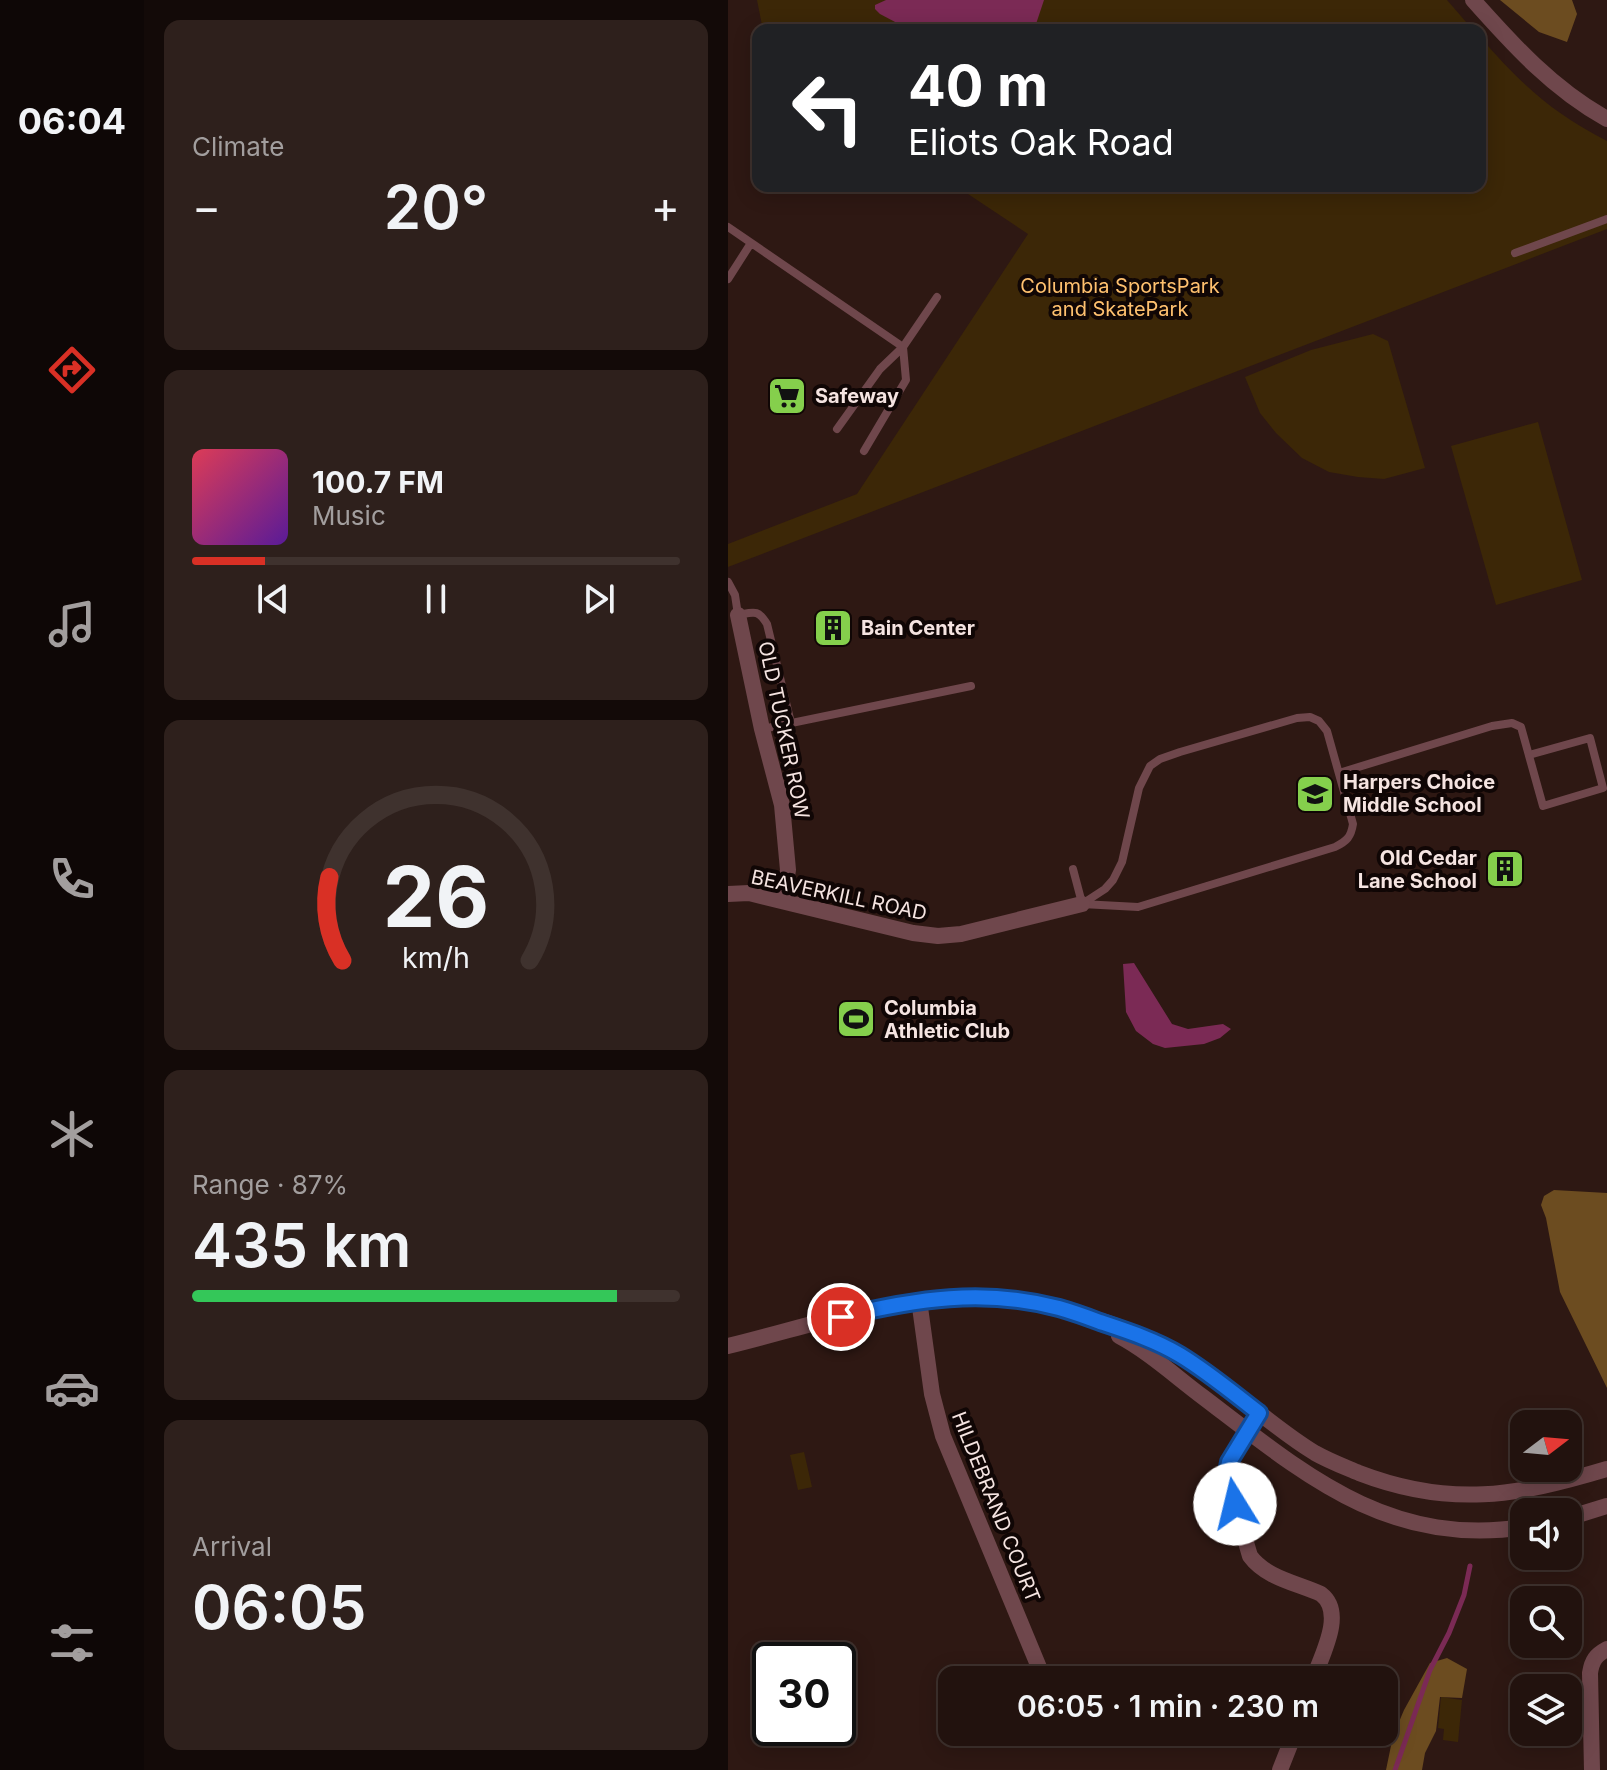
<!DOCTYPE html>
<html lang="en">
<head>
<meta charset="utf-8">
<style>
  :root { --surface:#22120e; --page:#2e201c; --text:#f1f3f6; --muted:#a29e9e; --line:#3f322e; --accent:#d93025 }
  body { margin:0; font-family:Inter,sans-serif; background:var(--page); color:var(--text); height:100vh; display:flex; flex-direction:column; font-size:30px; white-space:nowrap }
  * { box-sizing:border-box; margin:0 }
  p { font-size:26px; color:var(--muted) }
  .icon { flex:none; width:44px; height:44px; fill:none; stroke:currentColor; stroke-width:2; stroke-linecap:round; stroke-linejoin:round }
  .map { position:relative; flex:1; overflow:hidden }
  .panel { display:flex; flex-direction:column; gap:20px; padding:20px; background:#130a08; width:584px }
  .panel>* { flex:none }
  .banner { position:absolute; left:24px; top:24px; width:734px; height:168px; border-radius:16px; box-shadow:0 4px 20px #0003,0 0 0 2px var(--line); background:#202124; color:#fff; overflow:hidden }
  .needle { width:52px; rotate:74deg }
  .controls { position:absolute; left:782px; top:1410px; display:grid; gap:16px }
  .controls a { display:grid; place-items:center; width:72px; height:72px; border-radius:16px; background:var(--surface); box-shadow:0 4px 20px #0003,0 0 0 2px var(--line); font-size:40px }
  .speed { position:absolute; left:24px; top:1642px; display:flex; gap:16px; font-size:40px; font-weight:700; text-align:center }
  .speed>* { display:grid; place-content:center; width:104px; height:104px; border-radius:50%; background:var(--surface); box-shadow:0 4px 20px #0003,0 0 0 2px var(--line); line-height:1 }
  .speed .limit { border:4px solid #111; border-radius:12px; background:#fff; color:#111 }
  .pin { position:absolute; display:grid; place-items:center; width:68px; height:68px; color:#fff; margin:-34px; border:4px solid #fff; border-radius:50%; box-shadow:0 2px 8px #0007 }
  .me { position:absolute; width:88px; margin:-44px; rotate:351deg; stroke-linejoin:round; filter:drop-shadow(0 0 6px #0008) }
  .turn { display:flex; align-items:center; gap:28px; height:168px; padding:0 24px; font-size:36px }
  .turn .icon { width:104px; height:104px; stroke-width:2.5 }
  .turn b { display:block; font-size:56px; line-height:68px }
  .big { font-size:60px; font-weight:600; line-height:1.1 }
  .panel .widget { flex:1; display:flex; flex-direction:column; justify-content:center; gap:12px; min-width:0; padding:0 28px; border-radius:16px; background:var(--page) }
  .panel .dial { align-items:center; gap:0 }
  .dial svg { height:208px; overflow:visible; fill:none; stroke:var(--line); stroke-width:7; stroke-linecap:round; text-anchor:middle }
  .dial text { fill:var(--text); stroke:none }
  .song { display:flex; align-items:center; gap:24px }
  .cover { width:96px; height:96px; border-radius:12px; background:linear-gradient(135deg,hsl(350 70% 55%),hsl(270 70% 35%)) }
  .played { height:8px; border-radius:4px; background:linear-gradient(90deg,var(--accent) 15%,var(--line) 15%) }
  .keys { display:flex; justify-content:space-around; direction:ltr }
  .heat { display:flex; justify-content:space-between; align-items:center; font-size:44px; direction:ltr }
  .charge { height:12px; border-radius:6px; background:linear-gradient(90deg,#34c759 87%,var(--line) 0) }
  .trip { position:absolute; left:210px; top:1666px; width:460px; height:80px; border-radius:16px; background:var(--surface); box-shadow:0 4px 20px #0003,0 0 0 2px var(--line); font-weight:600; line-height:80px; text-align:center }
  main { display:flex; flex:1; min-height:0 }
  .dock { display:flex; flex-direction:column; width:144px; justify-content:space-around; align-items:center; background:#0e0706; color:var(--muted) }
  .dock .icon { width:56px; height:56px }
  .dock .active { color:var(--accent) }
  .dock b { font-size:36px; color:var(--text) }
  .map>svg:first-child { display:block }
</style>
</head>
<body>
<main>
<nav class="dock">
<b>06:04</b>
<svg class="icon active" aria-label="directions" viewBox="0 0 24 24"><path d="M12 3l9 9-9 9-9-9zM9 14v-3h6M13 9l2 2-2 2"/></svg>
<svg class="icon" aria-label="music" viewBox="0 0 24 24"><path d="M9 18V5l10-2v13"/><circle cx="6" cy="18" r="3"/><circle cx="16" cy="16" r="3"/></svg>
<svg class="icon" aria-label="phone" viewBox="0 0 24 24"><path d="M5 4h4l2 5-3 2q2 4 5 5l2-3 5 2v4C11 20 4 13 5 4z"/></svg>
<svg class="icon" aria-label="climate" viewBox="0 0 24 24"><path d="M12 3v18M4 7l16 10M4 17L20 7"/></svg>
<svg class="icon" aria-label="car" viewBox="0 0 24 24"><path d="M5 17H2v-5l4-1 3-4h7l3 4 3 1v5h-3M9 17h6M6 11h13"/><circle cx="7" cy="17" r="2"/><circle cx="17" cy="17" r="2"/></svg>
<svg class="icon" aria-label="filters" viewBox="0 0 24 24"><path d="M4 7h16M4 17h16"/><circle cx="9" cy="7" r="2"/><circle cx="15" cy="17" r="2"/></svg>
</nav>
<section class="panel">
<div class="widget"><p>Climate</p>
<div class="heat"><a>−</a><b class="big">20°</b><a>+</a></div>
</div>
<div class="widget">
<div class="song"><i class="cover"></i><div><b>100.7 FM</b><p>Music</p></div></div>
<div class="played"></div>
<div class="keys"><svg class="icon" aria-label="previous" viewBox="0 0 24 24"><path d="M18 5L8 12l10 7zM5 5v14"/></svg><svg class="icon" aria-label="pause" viewBox="0 0 24 24"><path d="M8 5v14M16 5v14"/></svg><svg class="icon" aria-label="next" viewBox="0 0 24 24"><path d="M6 5l10 7-10 7zM19 5v14"/></svg></div>
</div>
<div class="widget dial"><svg viewBox="0 0 100 80">
<path d="M14 69A42 42 0 1 1 86 69"/>
<path d="M14 69A42 42 0 0 1 9 37" stroke="#d93025"/>
<text x="50" y="56" font-size="32" font-weight="700">26</text>
<text x="50" y="72" font-size="11">km/h</text>
</svg></div>
<div class="widget"><p>Range · 87%</p><b class="big">435 km</b><div class="charge"></div></div>
<div class="widget"><p>Arrival</p><b class="big">06:05</b></div>
</section>
<div class="map">
<svg width="879" height="1770" viewBox="0 0 879 1770">
  <rect width="100%" height="100%" fill="#2e1813"/>
  <path fill="#3c2707" d="M29,0H719L745,30H35Z
    M752,37C793,84 823,112 879,141V229L0,567V544L129,494L300,234L228,186H752Z
    M645,334L660,341L697,468L656,479L630,477L601,472L574,458L548,433L532,413L517,377L583,350Z
    M810,422L854,580L768,605L723,446Z
    M76,1452L84,1487L70,1490L62,1455Z
    M713,1697L734,1700L730,1742L715,1740L716,1729L710,1728Z"/>
  <path fill="#6c4c20" d="M772,0H844L849,14L839,42L811,32Z
    M826,1190L879,1193V1388L832,1292L818,1218L813,1205L816,1196Z
    M719,1658L739,1669L734,1698L712,1697L708,1731L697,1753L694,1770H658L665,1736L676,1710L702,1663Z"/>
  <path fill="#7b2a55" d="M158,0H316L306,30H190L169,23L152,14L147,9V5Z
    M406,963L444,1024L460,1029L495,1024L503,1029L492,1038L476,1044L437,1048L425,1044L408,1031L398,1012L395,964Z"/>
  <g fill="none" stroke-linecap="round" stroke-linejoin="round">
    <path stroke="#7b2a55" stroke-width="5" d="M667,1770L702,1670L721,1633L736,1595L742,1566"/>
    <path stroke="#6f474c" stroke-width="8" d="M0,227L175,347L152,369L109,429
      M787,253L879,219
      M0,279L23,243
      M136,451L178,380L175,347L209,297
      M0,582L7,595L10,615C26,612 30,609 39,624L63,723
      M582,717L591,721L599,731L625,824C623,837 619,841 607,847L410,907L354,904L377,889L385,880L394,862L411,788L422,766L432,759L452,752L569,718Z
      M34,729L243,686
      M611,773L764,726L784,723L793,727L815,806L875,788L862,738L801,755
      M345,869L354,903"/>
    <path stroke="#6f474c" stroke-width="16" d="M745,0C785,45 825,89 879,119
      M10,615L34,729L54,805L60,870L55,900
      M0,894L21,893L185,933L210,936L233,934L354,904
      M191,1300L204,1394L215,1436L315,1677
      M391,1336C421,1352 447,1376 475,1397C575,1473 660,1548 796,1527
      M0,1346C99,1322 199,1283 302,1302C347,1310 411,1331 450,1354C499,1382 539,1424 587,1453C601,1461 617,1467 631,1473C722,1508 789,1496 879,1469
      M526,1422L501,1462L499,1470V1478L522,1556C538,1578 569,1583 593,1594C618,1613 593,1656 585,1680
      M840,1518L879,1506
      M552,1770L567,1732
      M864,1770L862,1673C864,1660 868,1655 879,1649"/>
  </g>
  <g fill="none" stroke-linecap="round" stroke-linejoin="round">
    <g stroke="#114b97" stroke-width="20">
      <path id="route" d="M113,1317C187,1299 256,1288 331,1308C345,1312 359,1317 372,1322C399,1331 427,1340 452,1355C480,1372 505,1393 531,1413L501,1462C497,1477 502,1489 507,1504"/>
    </g>
    <use href="#route" stroke="#1a73e8" stroke-width="14"/>
  </g>
  <defs>
    <g id="supermarket-square" transform="scale(2)"><rect x="-9" y="-9" width="18" height="18" rx="4" fill="#85cf4c" stroke="#100605"/><path d="M-6-5.5h2.5l.6 2H6L4.5 2H-2.5L-4.4-4H-6ZM-1.5 3.2a1.3 1.3 0 1 0 .1 0ZM3 3.2a1.3 1.3 0 1 0 .1 0Z" fill="#111"/></g>
    <g id="building-square" transform="scale(2)"><rect x="-9" y="-9" width="18" height="18" rx="4" fill="#85cf4c" stroke="#100605"/><path d="M-4-6H4V6H1V3H-1V6H-4ZM-2.5-4.3h1.7v1.8h-1.7ZM.8-4.3h1.7v1.8H.8ZM-2.5-1h1.7V.8h-1.7ZM.8-1h1.7V.8H.8Z" fill="#111"/></g>
    <g id="school-square" transform="scale(2)"><rect x="-9" y="-9" width="18" height="18" rx="4" fill="#85cf4c" stroke="#100605"/><path d="M0-5L7-2L0 1L-7-2ZM-4 1L0 2.5L4 1V4Q0 6-4 4Z" fill="#111"/></g>
    <g id="stadium-square" transform="scale(2)"><rect x="-9" y="-9" width="18" height="18" rx="4" fill="#85cf4c" stroke="#100605"/><path d="M0-5a6.5 5 0 1 0 0 10a6.5 5 0 1 0 0-10ZM-3.5-1.8h7v3.6h-7Z" fill="#111"/></g>
  </defs>
  <g fill-rule="evenodd">
    <use href="#supermarket-square" x="59" y="396"/>
    <use href="#building-square" x="105" y="628"/>
    <use href="#school-square" x="587" y="794"/>
    <use href="#building-square" x="777" y="869"/>
    <use href="#stadium-square" x="128" y="1019"/>
  </g>
  <g text-anchor="middle" dominant-baseline="central" stroke-width="8" stroke-linejoin="round" paint-order="stroke">
    <g font-size="20" fill="#ffc16f" stroke="#100605">
      <text x="392" y="286">Columbia SportsPark<tspan x="392" dy="23">and SkatePark</tspan></text>
    </g>
    <g font-size="20" font-weight="bold" fill="#f5e4e1" stroke="#100605" text-anchor="start">
      <text x="87" y="396">Safeway</text>
      <text x="133" y="628">Bain Center</text>
      <text x="615" y="782">Harpers Choice<tspan x="615" dy="23">Middle School</tspan></text>
      <text x="749" y="858" text-anchor="end">Old Cedar<tspan x="749" dy="23">Lane School</tspan></text>
      <text x="156" y="1008">Columbia<tspan x="156" dy="23">Athletic Club</tspan></text>
    </g>
    <g font-size="20" fill="#f5e4e1" stroke="#100605">
      <text transform="translate(56 730) rotate(78)">OLD TUCKER ROW</text>
      <text transform="translate(111 895) rotate(12)">BEAVERKILL ROAD</text>
      <text transform="translate(268 1507) rotate(68)">HILDEBRAND COURT</text>
    </g>
  </g>
</svg>
<div class="controls">
<a><svg class="needle" viewBox="-14 -14 28 28"><path d="M0-13l5 13h-10z" fill="#e53935"/><path d="M0 13l5-13h-10z" fill="#a29e9e"/></svg></a>
<a><svg class="icon" aria-label="sound" viewBox="0 0 24 24"><path d="M4 9h4l5-4v14l-5-4H4zM17 9q2 3 0 6"/></svg></a>
<a><svg class="icon" aria-label="search" viewBox="0 0 24 24"><circle cx="10" cy="10" r="6"/><path d="M15 15l6 6"/></svg></a>
<a><svg class="icon" aria-label="layers" viewBox="0 0 24 24"><path d="M12 4l9 5-9 5-9-5zM3 14l9 5 9-5"/></svg></a>
</div>
<div class="speed"><div class="limit">30</div></div>
<div class="pin" style="left:113px;top:1317px;background:#d93025"><svg class="icon" aria-label="arrive" viewBox="0 0 24 24"><path d="M6 21V4h12l-3 4 3 4H6"/></svg></div>
<svg class="me" style="left:507px;top:1504px" viewBox="-20 -20 40 40"><circle r="19" fill="#fff"/><path d="M0-13L10 11 0 6-10 11z" fill="#1a73e8"/></svg>
<div class="trip">06:05 · 1 min · 230 m</div>
<div class="banner">
<div class="turn"><svg class="icon" aria-label="left" viewBox="0 0 24 24"><path d="M17 20v-9H6M10 6l-5 5 5 5"/></svg><div><b>40 m</b>Eliots Oak Road</div></div>
</div>
</div>
</main>
</body>
</html>
